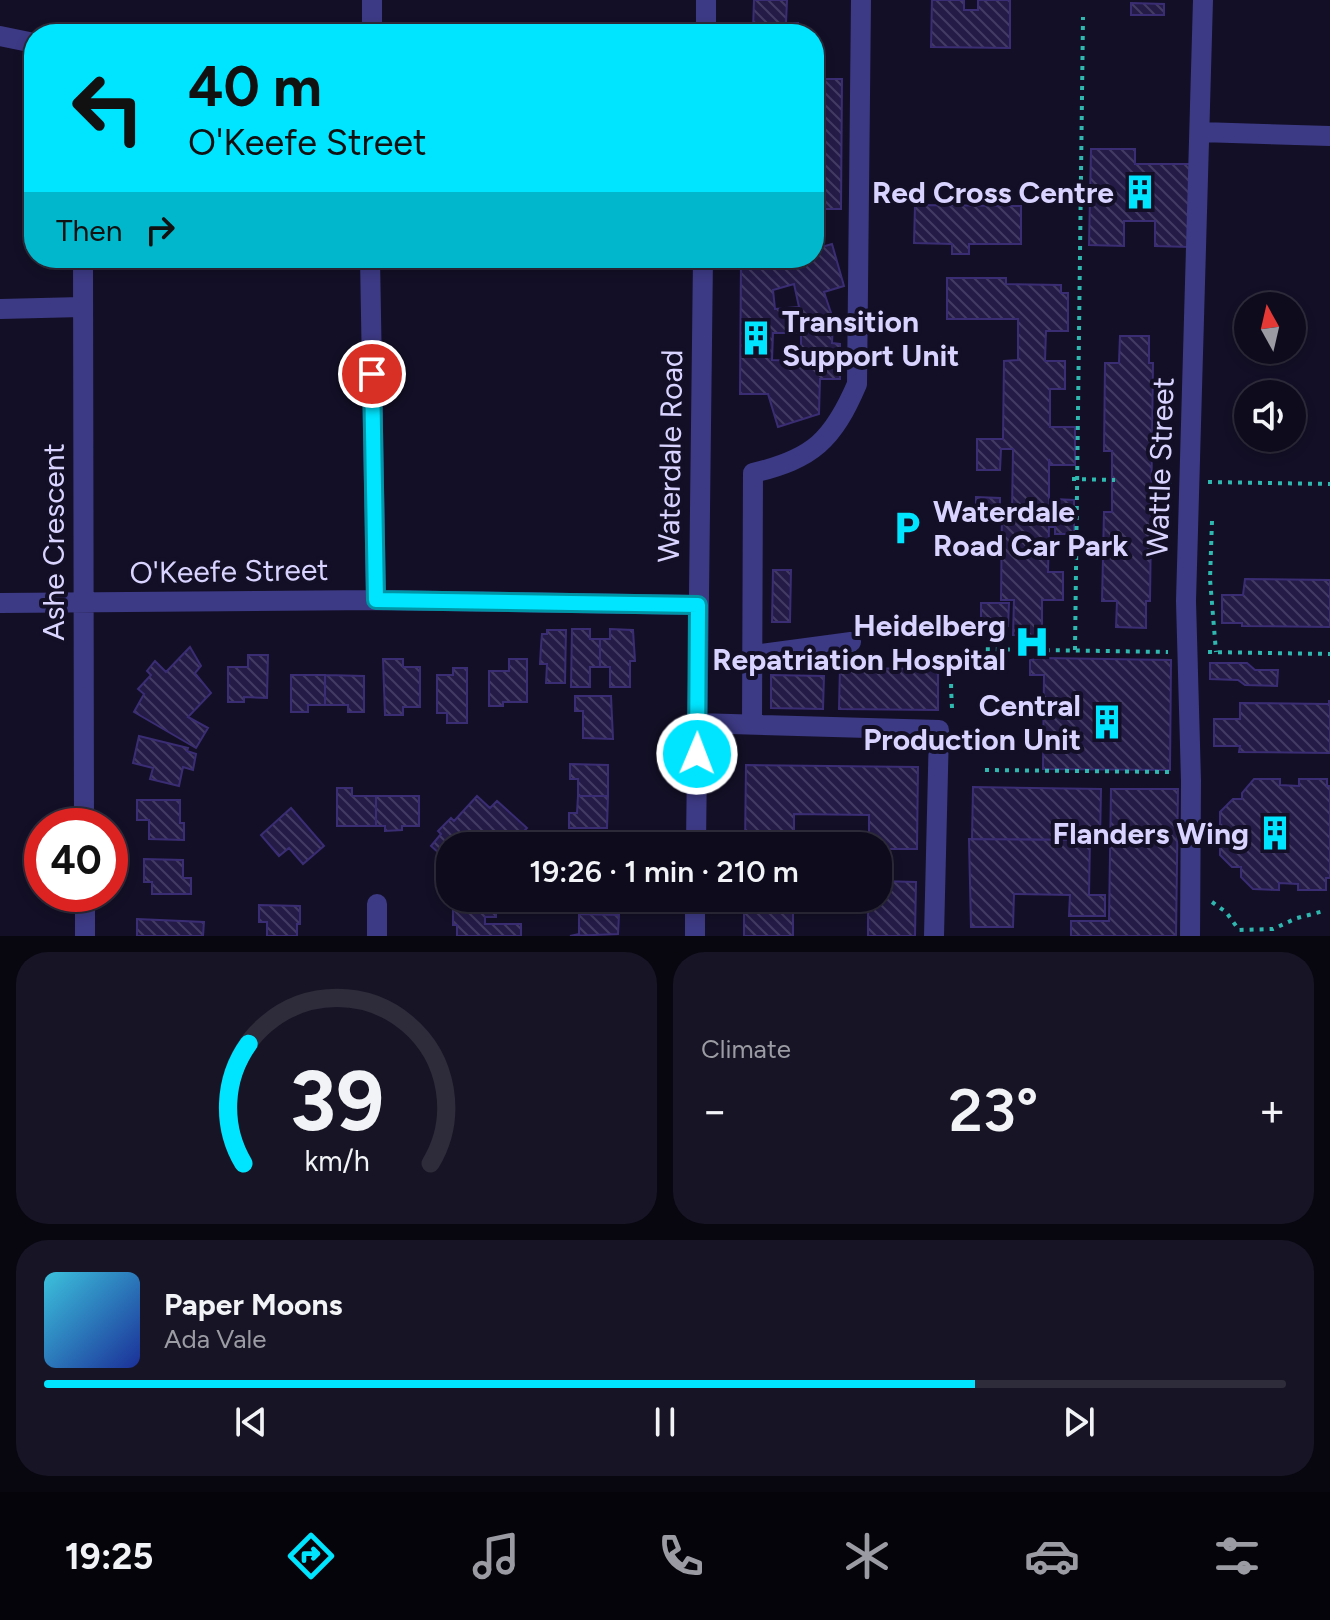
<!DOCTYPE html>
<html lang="en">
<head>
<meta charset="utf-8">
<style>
  :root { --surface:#0e0b1c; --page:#171425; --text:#f1f3f6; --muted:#9b9ba3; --line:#2e2b3b; --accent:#00e5ff }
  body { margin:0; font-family:Figtree,sans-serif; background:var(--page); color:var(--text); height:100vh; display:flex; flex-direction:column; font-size:30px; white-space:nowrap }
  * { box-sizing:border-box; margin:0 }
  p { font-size:26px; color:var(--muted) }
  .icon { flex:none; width:44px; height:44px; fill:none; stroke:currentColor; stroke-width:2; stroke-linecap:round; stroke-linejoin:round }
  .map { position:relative; height:936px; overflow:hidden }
  .drawer { display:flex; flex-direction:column; gap:16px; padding:16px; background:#08060f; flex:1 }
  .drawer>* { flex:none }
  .hud { position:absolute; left:24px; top:24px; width:800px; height:244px; border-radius:32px; box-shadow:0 4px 12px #0003,0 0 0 2px var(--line); background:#00e5ff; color:#111; overflow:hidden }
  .needle { width:52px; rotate:352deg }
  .controls { position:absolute; left:1234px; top:292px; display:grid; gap:16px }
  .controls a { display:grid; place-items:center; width:72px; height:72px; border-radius:50%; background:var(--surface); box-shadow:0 4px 12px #0003,0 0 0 2px var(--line); font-size:40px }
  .speed { position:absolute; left:24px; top:808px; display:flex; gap:16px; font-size:40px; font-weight:700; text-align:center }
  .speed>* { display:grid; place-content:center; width:104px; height:104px; border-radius:50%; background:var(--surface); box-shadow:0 4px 12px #0003,0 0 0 2px var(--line); line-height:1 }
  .speed .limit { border:12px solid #d22; background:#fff; color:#111 }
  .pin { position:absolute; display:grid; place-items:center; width:68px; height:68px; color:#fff; margin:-34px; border:4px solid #fff; border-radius:50%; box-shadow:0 2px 8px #0007 }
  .me { position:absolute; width:88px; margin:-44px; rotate:1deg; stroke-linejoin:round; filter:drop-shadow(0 0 6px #0008) }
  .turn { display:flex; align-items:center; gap:28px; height:168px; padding:0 32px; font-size:36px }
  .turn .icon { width:104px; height:104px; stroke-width:2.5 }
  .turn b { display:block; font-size:56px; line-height:68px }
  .then { display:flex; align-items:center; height:76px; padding:0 32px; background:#0003; gap:16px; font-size:30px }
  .big { font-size:60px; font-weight:600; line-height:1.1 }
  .drawer .widget { flex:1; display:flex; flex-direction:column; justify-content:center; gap:12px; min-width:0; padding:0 28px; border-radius:32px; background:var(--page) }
  .drawer .dial { align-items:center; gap:0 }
  .dial svg { height:208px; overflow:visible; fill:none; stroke:var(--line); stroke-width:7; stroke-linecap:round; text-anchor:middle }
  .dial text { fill:var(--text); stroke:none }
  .song { display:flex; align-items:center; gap:24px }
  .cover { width:96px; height:96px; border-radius:12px; background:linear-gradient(135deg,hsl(190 70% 55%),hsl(230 70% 35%)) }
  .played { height:8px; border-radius:4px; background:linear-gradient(90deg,var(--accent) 75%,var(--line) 75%) }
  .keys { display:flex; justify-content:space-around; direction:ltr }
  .heat { display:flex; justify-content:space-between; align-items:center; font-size:44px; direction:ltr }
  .drawer .tiles { flex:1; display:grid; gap:16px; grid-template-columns:1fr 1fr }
  .widget:last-child { grid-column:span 2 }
  .trip { position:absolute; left:436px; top:832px; width:456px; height:80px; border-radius:32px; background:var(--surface); box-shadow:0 4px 12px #0003,0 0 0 2px var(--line); font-weight:600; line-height:80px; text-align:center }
  .tab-bar { display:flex; height:128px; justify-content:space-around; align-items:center; background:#06040b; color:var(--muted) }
  .tab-bar .icon { width:56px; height:56px }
  .tab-bar .active { color:var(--accent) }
  .tab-bar b { font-size:36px; color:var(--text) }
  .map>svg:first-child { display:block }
</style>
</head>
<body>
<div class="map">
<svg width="1330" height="936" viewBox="0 0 1330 936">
  <defs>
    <pattern id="building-back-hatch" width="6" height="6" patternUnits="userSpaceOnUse" patternTransform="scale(2)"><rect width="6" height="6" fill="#241b47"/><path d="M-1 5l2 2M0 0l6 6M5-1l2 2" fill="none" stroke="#433b63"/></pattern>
  </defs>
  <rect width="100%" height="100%" fill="#130f26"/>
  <path fill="url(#building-back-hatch)" stroke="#3b2d73" stroke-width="2" fill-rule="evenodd" d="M754,0H787L786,23H798V34H758L759,30H753Z
    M932,0H964V10H978V0H1010V48L931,47Z
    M1131,3L1164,4V15H1131Z
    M814,79H842L841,209H814Z
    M1091,149H1135V164H1191L1190,247L1155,246V221H1124V246L1089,245Z
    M915,205L1021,206V244H969V254H952V244L914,243Z
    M832,244L844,286L824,292L833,319L832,343L840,344V379H820L819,414L778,427L768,394H740L741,258H814V249ZM794,284L799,307L775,309L773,290ZM773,333H801V361L772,360Z
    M947,278H1006V284L1061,285V293H1068V331H1046L1045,361H1065V389H1050V427H1075V465H1051L1049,459V504H1055V499L1074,500V534H1055V527H1049L1048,572H1063V600H1042V636L1013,635L1014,600H1001L1002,510H1012L1013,449H1001L1000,470H977V439H1003L1004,361L1018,360V319H947Z
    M1120,336H1149V363H1153L1150,601H1146V628L1116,627L1117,601H1102L1104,512H1112V451H1104L1105,363H1119Z
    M976,497L1000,498V521H976Z
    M773,570H791L790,622H772Z
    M1245,579L1330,580V627L1242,626V623H1222V595H1243Z
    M981,603H1009L1008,626H981Z
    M572,629H590V639H600V667H590V687H571Z
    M610,629L633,630L635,661H630V687H610V667H600V639H610Z
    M547,630H566L565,683H546L547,664H540L541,646L542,634H547Z
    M190,647L201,666L195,673L211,693L188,717L208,728L196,748L134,712L144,694L138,689L151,675L147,671L155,661L166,672Z
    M248,655H268L267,698L244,697V702H228V667H248Z
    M1044,658L1171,660L1170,770L1043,769L1044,675H1030V660Z
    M383,659H403V667H420V707H403V715H385Z
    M509,659H527V702H503V706H489V671H509Z
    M1210,663H1247L1255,670H1278L1277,686L1245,685L1238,680L1210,679Z
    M453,668H467V723H447V713H437V675H453Z
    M840,668L938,669V710L839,709Z
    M291,675H325V705H308V712H291Z
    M325,675L364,676V712H348V705H325Z
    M771,675L824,676L823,709L771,708Z
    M575,696H611L613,739L583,738V711H575Z
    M1329,701H1330V753L1239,752L1240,746H1214V719H1240V703L1329,704Z
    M139,736L188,748L187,751L196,754L193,770L183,767L179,786L150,779L153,768L133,763Z
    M570,764L608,765V796H578V779H570Z
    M746,765L918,767L917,849H878V846H869V815L794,814V846H745Z
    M1254,779H1280V785L1299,786V779H1327V786H1330V878H1326V890H1298V884L1279,883V890L1253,889L1241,877V867H1232L1220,855V812L1233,799H1242V793Z
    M973,787L1101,789L1100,840L972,839Z
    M337,788H352V796H376V826H337Z
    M1111,789H1178L1176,936H1071V921H1109Z
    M376,796H419V826H402V830L385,831V826H376Z
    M477,796L490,808L497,801L527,828L510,846H450V863L431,846L441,834L438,831L451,818L454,821Z
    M578,796H608L607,828H569V813H577Z
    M137,800H180V823H184V840L149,839V820H137Z
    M291,808L324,846L303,864L289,848L279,856L261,835Z
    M969,839L1090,840L1089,895H1105V916H1069L1070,895L1014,894L1013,927H971Z
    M144,859L183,860V878H191V894H152V882H144Z
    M878,881L916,882L915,936H868V898H878Z
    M562,898H611V904L562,903Z
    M744,898H793V936H744Z
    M453,903H496V917H485V924H521V936H457V925H453Z
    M259,905L300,906V924H297V936H267V922H259Z
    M579,914L619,915L618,934L570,936L579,934Z
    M137,919L204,922L203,936H137Z"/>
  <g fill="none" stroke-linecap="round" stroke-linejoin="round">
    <path stroke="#2fb8b0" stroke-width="4" stroke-dasharray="4 6" stroke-linecap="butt" d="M1072,479L1115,480
      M1158,481L1172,482
      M1208,482L1330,484
      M1212,521L1210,579L1216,652
      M1075,650L1083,17
      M1208,652L1330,654
      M952,708C951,680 946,660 977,649L1168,652
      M985,770L1170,772
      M1212,902L1226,912L1239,930L1273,929L1297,918L1324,911"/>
    <path stroke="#3d3a85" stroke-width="20" d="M372,34V0
      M706,34V0
      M0,36L34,43
      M1200,132L1330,136
      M83,258L84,826
      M370,258L376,600
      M0,309L82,307
      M0,603L376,600L698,605
      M753,655L851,642
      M697,723L939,730L934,936
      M752,724L753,473C813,459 833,440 857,384L861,0
      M696,846L703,258
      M85,894V936
      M377,904V936
      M695,936V898
      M1190,936L1191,781L1186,601L1203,0"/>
  </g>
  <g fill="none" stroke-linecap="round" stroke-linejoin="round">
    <g stroke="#0095a6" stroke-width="20">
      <path id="route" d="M372,374L376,600L698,605L697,754"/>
    </g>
    <use href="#route" stroke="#00e5ff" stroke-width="14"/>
  </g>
  <defs>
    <g id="building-bare" transform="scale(2.76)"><path d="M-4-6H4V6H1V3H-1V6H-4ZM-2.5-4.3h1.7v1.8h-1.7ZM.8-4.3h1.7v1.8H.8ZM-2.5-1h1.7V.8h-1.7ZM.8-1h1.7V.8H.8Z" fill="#00e5ff" stroke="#130f26" stroke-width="2.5" paint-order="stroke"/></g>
    <g id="parking-bare" transform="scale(2.76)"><path d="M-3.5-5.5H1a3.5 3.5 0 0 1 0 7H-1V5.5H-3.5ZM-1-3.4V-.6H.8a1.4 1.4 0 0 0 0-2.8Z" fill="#00e5ff" stroke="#130f26" stroke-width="2.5" paint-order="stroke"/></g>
    <g id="hospital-bare" transform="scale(2.76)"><path d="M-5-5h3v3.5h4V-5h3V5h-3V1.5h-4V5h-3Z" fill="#00e5ff" stroke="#130f26" stroke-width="2.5" paint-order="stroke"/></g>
  </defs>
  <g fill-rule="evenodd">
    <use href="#building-bare" x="1140" y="192"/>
    <use href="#building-bare" x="756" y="338"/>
    <use href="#parking-bare" x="907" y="528"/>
    <use href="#hospital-bare" x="1032" y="642"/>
    <use href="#building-bare" x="1107" y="722"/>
    <use href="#building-bare" x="1275" y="833"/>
  </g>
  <g text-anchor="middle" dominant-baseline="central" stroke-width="8" stroke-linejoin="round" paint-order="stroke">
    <g font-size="30" font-weight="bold" fill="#d9d4ff" stroke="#130f26" text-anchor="end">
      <text x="1114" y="192">Red Cross Centre</text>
      <text x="782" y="321" text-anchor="start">Transition<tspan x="782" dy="34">Support Unit</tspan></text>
      <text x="933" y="511" text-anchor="start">Waterdale<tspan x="933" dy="34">Road Car Park</tspan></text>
      <text x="1006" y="625">Heidelberg<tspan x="1006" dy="34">Repatriation Hospital</tspan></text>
      <text x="1081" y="705">Central<tspan x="1081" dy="34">Production Unit</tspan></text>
      <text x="1249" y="833">Flanders Wing</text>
    </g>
    <g font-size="30" fill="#d9d4ff" stroke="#130f26">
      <text transform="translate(670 456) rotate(-89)">Waterdale Road</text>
      <text transform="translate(1160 467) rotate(-88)">Wattle Street</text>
      <text transform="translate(53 542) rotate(-90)">Ashe Crescent</text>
      <text transform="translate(229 571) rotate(-1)">O'Keefe Street</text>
    </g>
  </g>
</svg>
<div class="controls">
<a><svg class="needle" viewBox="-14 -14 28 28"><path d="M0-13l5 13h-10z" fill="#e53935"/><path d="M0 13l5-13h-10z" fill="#9b9ba3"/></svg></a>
<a><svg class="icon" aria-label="sound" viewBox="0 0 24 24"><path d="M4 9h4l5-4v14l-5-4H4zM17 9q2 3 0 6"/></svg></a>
</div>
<div class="speed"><div class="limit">40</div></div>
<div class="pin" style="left:372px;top:374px;background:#d93025"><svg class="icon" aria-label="arrive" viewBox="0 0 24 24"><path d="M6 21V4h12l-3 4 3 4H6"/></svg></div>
<svg class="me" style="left:697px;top:754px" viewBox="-20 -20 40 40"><circle r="17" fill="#00e5ff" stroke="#fff" stroke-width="3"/><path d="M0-11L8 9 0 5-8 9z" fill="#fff"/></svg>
<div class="trip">19:26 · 1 min · 210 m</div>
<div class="hud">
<div class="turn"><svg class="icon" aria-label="left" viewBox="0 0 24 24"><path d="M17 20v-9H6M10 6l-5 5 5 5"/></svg><div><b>40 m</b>O'Keefe Street</div></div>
<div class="then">Then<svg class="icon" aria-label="right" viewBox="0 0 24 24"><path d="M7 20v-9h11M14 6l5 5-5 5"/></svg></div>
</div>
</div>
<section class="drawer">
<div class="tiles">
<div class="widget dial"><svg viewBox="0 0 100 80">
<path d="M14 69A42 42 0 1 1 86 69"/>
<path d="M14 69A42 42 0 0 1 16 23" stroke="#00e5ff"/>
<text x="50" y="56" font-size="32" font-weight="700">39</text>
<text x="50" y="72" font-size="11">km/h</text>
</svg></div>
<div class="widget"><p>Climate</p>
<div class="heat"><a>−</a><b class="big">23°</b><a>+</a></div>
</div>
<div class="widget">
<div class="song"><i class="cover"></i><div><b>Paper Moons</b><p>Ada Vale</p></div></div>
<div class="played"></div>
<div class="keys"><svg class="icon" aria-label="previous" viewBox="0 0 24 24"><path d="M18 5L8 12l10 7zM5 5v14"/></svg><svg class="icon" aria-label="pause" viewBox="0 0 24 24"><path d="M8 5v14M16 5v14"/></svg><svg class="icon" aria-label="next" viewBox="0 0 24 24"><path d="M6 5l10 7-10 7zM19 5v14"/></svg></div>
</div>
</div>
</section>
<nav class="tab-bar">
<b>19:25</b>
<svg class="icon active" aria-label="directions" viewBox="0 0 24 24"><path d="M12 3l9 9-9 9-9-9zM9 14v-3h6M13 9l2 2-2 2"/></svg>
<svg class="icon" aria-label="music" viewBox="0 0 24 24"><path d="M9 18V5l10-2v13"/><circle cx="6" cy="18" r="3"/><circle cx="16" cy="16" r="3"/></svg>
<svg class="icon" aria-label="phone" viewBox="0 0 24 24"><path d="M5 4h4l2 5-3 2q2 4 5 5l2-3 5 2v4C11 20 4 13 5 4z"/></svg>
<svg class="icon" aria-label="climate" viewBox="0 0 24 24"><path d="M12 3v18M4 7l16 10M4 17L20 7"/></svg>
<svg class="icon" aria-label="car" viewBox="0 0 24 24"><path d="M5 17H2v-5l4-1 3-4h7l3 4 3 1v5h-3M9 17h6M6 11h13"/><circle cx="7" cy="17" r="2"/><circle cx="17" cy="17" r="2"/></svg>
<svg class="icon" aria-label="filters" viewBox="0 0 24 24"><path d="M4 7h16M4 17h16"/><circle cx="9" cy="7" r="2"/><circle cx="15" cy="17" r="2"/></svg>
</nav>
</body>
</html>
